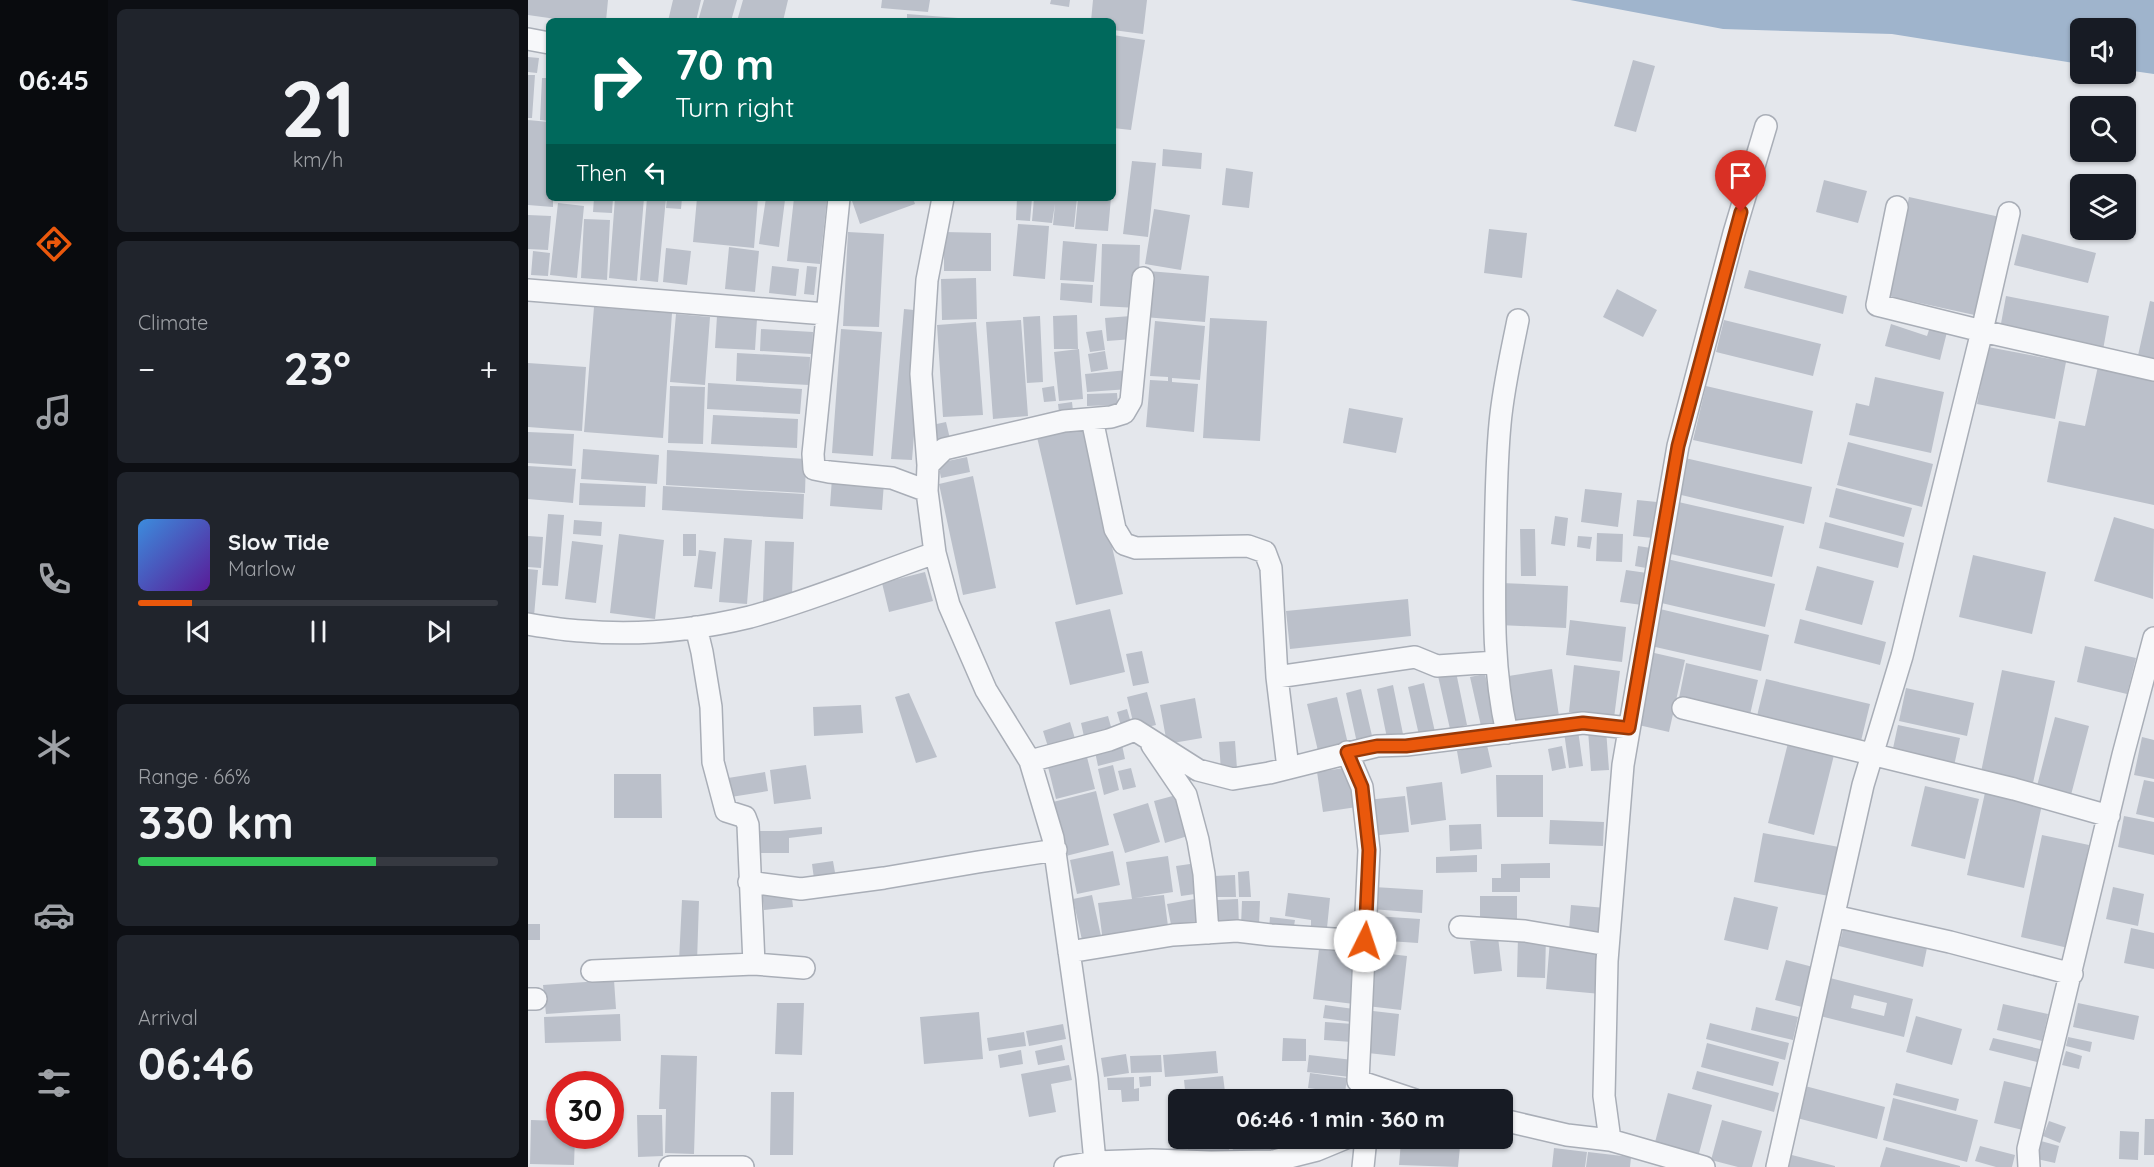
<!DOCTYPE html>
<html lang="en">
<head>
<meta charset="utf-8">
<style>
  :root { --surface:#171b24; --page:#20242c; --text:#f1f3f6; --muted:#9ea1a6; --line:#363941; --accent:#ea580c }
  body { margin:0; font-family:Quicksand,sans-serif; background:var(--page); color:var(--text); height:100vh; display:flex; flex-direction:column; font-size:22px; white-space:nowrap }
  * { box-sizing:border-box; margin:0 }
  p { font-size:20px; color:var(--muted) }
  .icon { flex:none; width:33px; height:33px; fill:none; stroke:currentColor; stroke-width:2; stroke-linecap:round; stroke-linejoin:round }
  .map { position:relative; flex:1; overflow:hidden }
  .details { display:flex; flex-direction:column; gap:9px; padding:9px; background:#0d0f14; width:420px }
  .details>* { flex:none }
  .top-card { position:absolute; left:18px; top:18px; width:570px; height:183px; border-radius:9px; box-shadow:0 2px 4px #0004; background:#00695c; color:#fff; overflow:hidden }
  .controls { position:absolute; left:1542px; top:18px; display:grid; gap:12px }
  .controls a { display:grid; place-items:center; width:66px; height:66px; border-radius:9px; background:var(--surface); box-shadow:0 2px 4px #0004; font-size:30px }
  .speed { position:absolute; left:18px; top:1071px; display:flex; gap:12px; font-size:30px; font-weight:700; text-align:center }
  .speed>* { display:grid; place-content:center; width:78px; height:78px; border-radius:50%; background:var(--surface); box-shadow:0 2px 4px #0004; line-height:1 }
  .speed .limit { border:9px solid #d22; background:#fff; color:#111 }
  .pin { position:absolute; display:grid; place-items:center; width:51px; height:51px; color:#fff; margin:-62px -26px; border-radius:50% 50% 50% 0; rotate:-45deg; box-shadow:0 0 6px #0007 }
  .pin .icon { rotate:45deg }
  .me { position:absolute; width:66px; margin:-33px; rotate:4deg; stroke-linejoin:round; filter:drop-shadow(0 0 4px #0008) }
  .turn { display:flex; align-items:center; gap:21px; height:126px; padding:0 30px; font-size:27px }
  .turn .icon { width:78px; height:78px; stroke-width:2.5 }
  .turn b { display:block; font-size:42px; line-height:51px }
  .then { display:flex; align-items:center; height:57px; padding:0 30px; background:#0003; gap:12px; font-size:22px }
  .big { font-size:45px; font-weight:700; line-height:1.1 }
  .details .tile { flex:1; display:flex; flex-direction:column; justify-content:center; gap:9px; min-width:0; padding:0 21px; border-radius:9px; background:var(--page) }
  .details .dial { align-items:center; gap:0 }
  .dial b { font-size:78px; line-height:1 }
  .song { display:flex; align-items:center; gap:18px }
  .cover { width:72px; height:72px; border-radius:9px; background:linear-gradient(135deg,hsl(210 70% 55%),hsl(270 70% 35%)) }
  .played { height:6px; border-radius:3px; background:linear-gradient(90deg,var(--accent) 15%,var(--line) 15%) }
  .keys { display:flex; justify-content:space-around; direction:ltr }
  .heat { display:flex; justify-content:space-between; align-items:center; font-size:33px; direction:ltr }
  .charge { height:9px; border-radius:4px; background:linear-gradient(90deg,#34c759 66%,var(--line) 0) }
  .trip { position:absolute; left:640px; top:1089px; width:345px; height:60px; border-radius:9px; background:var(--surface); box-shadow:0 2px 4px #0004; font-weight:700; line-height:60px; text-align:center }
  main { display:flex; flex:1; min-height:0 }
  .tabs { display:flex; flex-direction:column; width:108px; justify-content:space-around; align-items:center; background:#090b0e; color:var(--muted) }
  .tabs .icon { width:42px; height:42px }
  .tabs .on { color:var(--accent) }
  .tabs b { font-size:27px; color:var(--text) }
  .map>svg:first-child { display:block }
</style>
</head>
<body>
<main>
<nav class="tabs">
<b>06:45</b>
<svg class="icon on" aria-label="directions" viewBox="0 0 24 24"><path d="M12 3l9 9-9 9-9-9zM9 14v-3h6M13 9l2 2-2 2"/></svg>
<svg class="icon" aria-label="music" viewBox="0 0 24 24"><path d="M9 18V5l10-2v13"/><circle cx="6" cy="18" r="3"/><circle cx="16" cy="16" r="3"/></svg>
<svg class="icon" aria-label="phone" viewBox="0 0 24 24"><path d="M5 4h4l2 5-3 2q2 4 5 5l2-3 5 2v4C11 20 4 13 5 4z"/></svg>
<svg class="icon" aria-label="climate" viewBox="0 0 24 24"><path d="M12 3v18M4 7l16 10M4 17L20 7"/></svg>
<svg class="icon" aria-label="car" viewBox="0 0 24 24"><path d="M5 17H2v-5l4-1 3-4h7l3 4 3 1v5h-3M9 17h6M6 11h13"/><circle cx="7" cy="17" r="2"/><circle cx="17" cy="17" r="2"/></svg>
<svg class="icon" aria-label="filters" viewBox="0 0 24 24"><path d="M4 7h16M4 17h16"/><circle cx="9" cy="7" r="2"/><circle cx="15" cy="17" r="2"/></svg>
</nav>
<section class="details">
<div class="tile dial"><b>21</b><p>km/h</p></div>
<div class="tile"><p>Climate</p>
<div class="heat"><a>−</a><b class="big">23°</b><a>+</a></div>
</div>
<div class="tile">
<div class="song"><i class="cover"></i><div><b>Slow Tide</b><p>Marlow</p></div></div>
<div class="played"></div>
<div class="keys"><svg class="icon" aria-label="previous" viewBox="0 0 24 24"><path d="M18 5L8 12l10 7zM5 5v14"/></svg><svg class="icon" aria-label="pause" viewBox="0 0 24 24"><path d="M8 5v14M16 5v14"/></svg><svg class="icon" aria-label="next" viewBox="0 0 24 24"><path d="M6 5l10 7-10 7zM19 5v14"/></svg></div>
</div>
<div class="tile"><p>Range · 66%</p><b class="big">330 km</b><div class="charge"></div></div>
<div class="tile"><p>Arrival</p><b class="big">06:46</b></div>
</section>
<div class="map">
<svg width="1626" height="1167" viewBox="0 0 1626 1167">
  <rect width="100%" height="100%" fill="#e4e7ec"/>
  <path fill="#9fb4cc" d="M1042,0H1626V74L1598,70V28H1552V64L1364,34L1195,29Z"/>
  <path fill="#bbc0ca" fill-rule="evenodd" d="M0,0H80L78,21H42L0,15Z
    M145,0H173L168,21H140Z
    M176,0H209L203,21H170Z
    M215,0H260L255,21H209Z
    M354,0H402L400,12L353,8Z
    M523,0H542L541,7L522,4Z
    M565,0H619L615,34L585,30V21H563Z
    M379,14L430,18V21H379Z
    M585,35L617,40L603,130L585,128Z
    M0,57L11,58L9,73L0,72Z
    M1105,60L1127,66L1108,132L1086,126Z
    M0,75H7L4,118H0Z
    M14,78H21V121L12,120Z
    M0,120L21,122V198H25V207L0,205Z
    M635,149L674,153L673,169L634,166Z
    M604,161L628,163L620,237L595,234Z
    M698,168L725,172L721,208L694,205Z
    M1296,180L1339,191L1330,223L1288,212Z
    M1381,197L1472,217L1451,316L1360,296Z
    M66,198H85L84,213L65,212Z
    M87,198H116L109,281L81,278Z
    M119,198H138L130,282L112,280Z
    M139,198H154L153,209L138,208Z
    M169,198H230L226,248L165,242Z
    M238,198L257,200L251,247L231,244Z
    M266,198H299L292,264L259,261Z
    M323,198H385L387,204L332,224Z
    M489,198H504L502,221L488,220Z
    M506,198H549L546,227L525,225L527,204L524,223L504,221Z
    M550,198H583L580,231L547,229Z
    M30,203L56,206L49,278L22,275Z
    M626,209L662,215L653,270L617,264Z
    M0,215L23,216L20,250L0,249Z
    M56,219L82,220L79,280L53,278Z
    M490,224L521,226L517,279L485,276Z
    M961,229L999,233L994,278L956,273Z
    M320,232L356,234L351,327L315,326Z
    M416,232L463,233V271H416Z
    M1494,234L1568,253L1560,283L1486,265Z
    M535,241L569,244L566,282L532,280Z
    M574,244L612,245L610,308L572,306Z
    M201,247L231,251L227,292L197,289Z
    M138,248L163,251L159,285L135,282Z
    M5,251L22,253L20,276L3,275Z
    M244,266L271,269L268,296L241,293Z
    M279,266L289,267L286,295L276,294Z
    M1221,270L1319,296L1315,314L1216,288Z
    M620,271L681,276L677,322L616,317Z
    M448,278L449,319L414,320L413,279Z
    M533,283L565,285L564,303L532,300Z
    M1089,289L1129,310L1115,337L1075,317Z
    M1478,296L1581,316L1575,350L1472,329Z
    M1622,301L1626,302V364L1609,360Z
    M66,307L144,313L135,438L56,432Z
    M376,309L396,311L384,460L363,459Z
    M148,314L182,317L177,385L142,382Z
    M549,315L550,349H526L525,316Z
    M189,316L229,319L227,350L187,348Z
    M512,316L515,382L499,383L495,317Z
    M603,316L605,339L579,341L577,318Z
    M682,318L739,321L732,441L675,438Z
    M493,320L500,416L465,419L458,322Z
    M1196,320L1293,344L1285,376L1188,352Z
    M627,321L677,326L672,380L644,378V382L670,384L666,432L618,427L622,380L640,381V377L622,376Z
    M448,322L455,415L415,417L409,325Z
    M1363,324L1399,336L1403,324H1421L1412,360L1357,346Z
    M233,329L285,332L284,354L232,351Z
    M313,329L354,332L345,456L304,453Z
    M574,330L577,350L562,352L558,332Z
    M1460,347L1538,362L1527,419L1449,404Z
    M551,349L555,399L531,401L526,352Z
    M577,351L580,369L563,372L560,354Z
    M209,353L282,357L281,385L208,381Z
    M0,363L58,367L54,431L0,427Z
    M1570,366L1626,378V505L1519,482L1531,421L1557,426Z
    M600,370L601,389L559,392L557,374Z
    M1347,377L1416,392L1403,453L1321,435L1328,403L1341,406Z
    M180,383L274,389L272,414L179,409Z
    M142,386L177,387L175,444L140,443Z
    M526,386L528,401L516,402L514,388Z
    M1178,386L1285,411L1274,464L1165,440Z
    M589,393L590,405L559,406V394Z
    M544,402L545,411L531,412L530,404Z
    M821,408L875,418L868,453L815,443Z
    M185,415L270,419L269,448L183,444Z
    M418,422L423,443L409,447L404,425Z
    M556,426L595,594L548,605L509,437Z
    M0,432L46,434L44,466L0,463Z
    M1320,442L1405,464L1394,507L1309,485Z
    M55,449L131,455L129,484L53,479Z
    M139,450L278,459L277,493L138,485Z
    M439,457L442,472L413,478L410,463Z
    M1157,458L1284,487L1276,524L1149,494Z
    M0,466L48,469L45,503L0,499Z
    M445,476L468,588L435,595L411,484Z
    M304,478L356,482L354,510L302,506Z
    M52,483L118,486L117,507L51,505Z
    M135,486L276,494L275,519L134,510Z
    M1308,488L1384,508L1376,537L1301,517Z
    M1057,489L1094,493L1090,527L1053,522Z
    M1109,500L1129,502L1125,538L1105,536Z
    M1146,501L1256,526L1244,577L1134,552Z
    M20,514L36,515L30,586L14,585Z
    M1027,516L1040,518L1037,546L1023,544Z
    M1586,517L1626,529L1625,599L1566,581Z
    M46,520L74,522L73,536L45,534Z
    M1297,522L1376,543L1370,568L1291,548Z
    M992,529H1007L1008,576H993Z
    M1069,533L1095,534L1094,562L1068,561Z
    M91,534L136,540L127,619L82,613Z
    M155,534H168V556H155Z
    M0,536L15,537L13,568L0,567Z
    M1050,536L1064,537L1062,549L1049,547Z
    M196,538L224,540L219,604L191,602Z
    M44,541L75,545L68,603L37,599Z
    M237,541L266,542L264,594L235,602Z
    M1110,546L1123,548L1118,568L1107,566Z
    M171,550L188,552L184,589L166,587Z
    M1445,555L1518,572L1504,634L1431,617Z
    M1139,559L1247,584L1237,627L1129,602Z
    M1289,566L1346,581L1334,625L1277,610Z
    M0,569L10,570L6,616L0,615Z
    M1098,570L1119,573L1114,605L1092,602Z
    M397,572L405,601L361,612L354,583Z
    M973,583L1040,586L1038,628L971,625Z
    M880,599L883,636L762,649L758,611Z
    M582,609L597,672L542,685L527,622Z
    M1132,609L1241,635L1233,671L1123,646Z
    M1272,619L1358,642L1352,665L1266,643Z
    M1042,620L1098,627L1094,662L1038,655Z
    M1557,646L1608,658L1599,694L1549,682Z
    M614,651L621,683L605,686L598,654Z
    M1122,652L1157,660L1141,732L1106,724Z
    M1158,663L1230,680L1221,719L1150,703Z
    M1046,665L1092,671L1086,718L1041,712Z
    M1024,669L1031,716L981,722L974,677Z
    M1474,670L1527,681L1505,783L1453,772Z
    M928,672L939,725L922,729L910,676Z
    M957,674L968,723L953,726L942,677Z
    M1238,679L1342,704L1332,745L1228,720Z
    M896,683L907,732L891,735L880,687Z
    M865,685L875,734L859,738L849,689Z
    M1378,688L1446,703L1439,736L1371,721Z
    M833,689L845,740L829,743L818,693Z
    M619,692L628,725L607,730L599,697Z
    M381,693L409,757L388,763L367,697Z
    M809,697L820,744L790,751L779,704Z
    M667,698L674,738L639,744L632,705Z
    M333,705L335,733L286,736L285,707Z
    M599,709L605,730L595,733L589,712Z
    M580,716L585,734L557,741L553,723Z
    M1527,717L1561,726L1543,795L1509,786Z
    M542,722L548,742L521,750L515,731Z
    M1370,725L1432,738L1426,766L1364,753Z
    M1078,729L1081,770L1063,771L1060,730Z
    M1050,730L1055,766L1041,768L1036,732Z
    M1614,737L1626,740V779L1606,775Z
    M707,741L709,769L693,771L691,742Z
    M1260,743L1306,755L1286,835L1240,823Z
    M594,745L597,759L570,766L567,752Z
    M959,745L964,767L933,774L929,751Z
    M1034,746L1038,768L1024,771L1020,749Z
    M558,753L567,789L528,799L519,763Z
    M278,765L283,799L246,804L242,770Z
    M585,765L591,790L576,795L570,769Z
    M823,767L829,807L795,812L789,772Z
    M603,768L608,787L595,790L590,771Z
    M237,772L240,791L203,797L200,778Z
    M86,774H133L134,818H86Z
    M968,775H1015V817H969Z
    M1616,780L1626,782V818L1608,814Z
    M914,782L918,820L883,825L878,787Z
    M1397,786L1451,799L1437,859L1383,846Z
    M1458,788L1515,800L1496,888L1439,875Z
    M568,791L581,845L538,856L525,802Z
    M652,794L663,835L637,843L626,801Z
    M877,796L881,832L842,836L839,800Z
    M620,803L632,842L597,853L585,814Z
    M1596,816L1626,822V855L1590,847Z
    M1022,820L1076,822L1075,846L1021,844Z
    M953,824L954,849L922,851L921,825Z
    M294,827V834L261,838V853H223V831H252Z
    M1235,833L1311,847L1301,896L1226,882Z
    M1514,835L1561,845L1540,948L1493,937Z
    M585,851L592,885L549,894L542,860Z
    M949,855V872L908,873V857Z
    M640,856L645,892L607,898L636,895L641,934L575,942L570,903L604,899L598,862Z
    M305,861L309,884L287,886L284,864Z
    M669,863L674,893L653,896L648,866Z
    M1022,863V878H992V892H964V878H973V864Z
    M721,871L723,897H711L710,872Z
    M707,875L708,897H686V876Z
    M846,887L895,890L894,913L844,909Z
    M1585,887L1616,894L1610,926L1578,919Z
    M263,889L265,907L236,910L234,892Z
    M760,893L802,898L799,928L783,926V920L757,916Z
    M564,895L573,936L554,940L545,899Z
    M952,896H989V921L952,922Z
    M1206,897L1250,907L1240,950L1196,940Z
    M672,898L678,928L645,935L639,904Z
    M710,899L711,926H690L689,900Z
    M154,900L171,901L169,962L151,961Z
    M714,901H732L731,925H713Z
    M1043,905L1078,908L1075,933L1041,930Z
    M847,916L892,919L890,943L845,940Z
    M742,917L767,920L765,932L741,930Z
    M1317,922L1400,943L1395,967L1311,946Z
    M0,924H12V940H0Z
    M1603,928L1626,933V969L1596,963Z
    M990,936H1018L1017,978L989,977Z
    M970,937L974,971L946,974L942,941Z
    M1022,940L1072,944L1073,994L1018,989Z
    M791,949L833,954L826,1004L785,999Z
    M845,952L879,956L873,1010L839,1006Z
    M1258,960L1285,967L1274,1007L1247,1000Z
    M1302,978L1385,999L1376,1037L1292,1016ZM1326,995L1359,1003L1356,1016L1323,1008Z
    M86,980L88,1009L18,1014L15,985Z
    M249,1003H276L274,1055L247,1054Z
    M1550,1003L1611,1016L1606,1040L1545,1027Z
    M1475,1004L1520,1014L1514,1041L1469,1030Z
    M797,1005L833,1010L831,1023L795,1018Z
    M1228,1007L1270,1017L1265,1040L1223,1030Z
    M845,1011L871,1014L867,1056L840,1053Z
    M451,1012L455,1059L396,1064L392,1017Z
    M92,1014L93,1041L17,1043L16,1017Z
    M1388,1016L1434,1029L1424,1065L1378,1052Z
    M797,1022L825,1024L824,1042L796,1040Z
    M1182,1023L1261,1043L1257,1060L1178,1039Z
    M535,1024L538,1039L501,1046L498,1031Z
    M496,1032L498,1046L461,1051L459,1038Z
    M1540,1037L1564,1042L1562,1052L1538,1046Z
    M755,1038L778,1039V1061H754Z
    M1465,1038L1512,1049L1509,1062L1461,1050Z
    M1179,1043L1251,1062L1245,1086L1173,1067Z
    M534,1045L537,1060L510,1065L507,1051Z
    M493,1050L495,1064L472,1068L470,1055Z
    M688,1051L690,1073L637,1077L635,1055Z
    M1538,1051L1554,1056L1551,1069L1534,1065Z
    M598,1054L601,1073L576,1077L573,1058Z
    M133,1055L169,1056L166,1154L137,1153L138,1109H131Z
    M633,1055L634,1072L603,1073L602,1056Z
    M781,1055L825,1060L822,1077L779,1072Z
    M541,1065L544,1080L523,1084L528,1112L501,1117L493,1074Z
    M1169,1071L1251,1093L1246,1112L1164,1089Z
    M782,1073L819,1078L817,1093L780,1088Z
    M623,1076V1086L612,1087L611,1077Z
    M695,1076L698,1100H658L656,1080Z
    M606,1077V1089L611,1088V1101L594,1102L593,1090H580L579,1078Z
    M1476,1081L1505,1088L1495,1130L1466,1123Z
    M1368,1083L1431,1099L1428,1111L1365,1095Z
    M1277,1086L1357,1107L1349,1139L1269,1118Z
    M243,1092H266L265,1155H242Z
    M762,1093L763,1100H738L737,1095Z
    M1140,1093L1184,1105L1170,1157L1126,1146Z
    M1365,1098L1450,1120L1439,1162L1355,1140Z
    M109,1115H134L135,1156L110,1157Z
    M1617,1119H1626V1155H1616Z
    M3,1120L32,1121V1136H47L46,1165L2,1164Z
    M1194,1120L1234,1131L1224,1167H1210L1183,1160Z
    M1521,1121L1538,1127L1532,1143L1515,1136Z
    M1592,1131L1611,1132L1610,1160L1591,1159Z
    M660,1138H701V1152L660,1153Z
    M704,1138H736L737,1149L705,1152Z
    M741,1138H766L767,1147L742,1149Z
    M873,1141L932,1147L930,1167L871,1165Z
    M1513,1141L1531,1146L1527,1163L1509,1159Z
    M1452,1146L1487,1155L1484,1167H1468L1447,1161Z
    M1358,1147L1432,1166V1167H1352Z
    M1026,1148L1059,1152L1057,1167H1024Z
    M1060,1152L1103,1157L1102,1167H1058Z
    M1256,1153L1307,1166V1167H1252Z"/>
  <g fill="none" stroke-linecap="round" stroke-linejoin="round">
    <g stroke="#a9aeb7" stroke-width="24">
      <path id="street" d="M0,39L21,43
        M311,198L285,454L286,469L301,472L364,478L399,491
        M1481,213L1454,331L1626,370
        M0,290L298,314
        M564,419L587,529L596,544L608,548L720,546L737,552L743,568L749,677L760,768
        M400,465L393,374L399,280L415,198
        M0,624C18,627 36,630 54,631C109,636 168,630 222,617C285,600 346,574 407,553
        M168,627L174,652L183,707L185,762L198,811L217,817L220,825L226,964
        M749,677L887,657L909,666L968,662
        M1155,708L1486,789L1581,816
        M979,733C965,671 966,614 967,551C968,509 968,466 972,424C975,389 983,355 990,320
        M624,745L658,795L670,840L676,874L680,933
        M819,752L834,787L841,850L830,1081L887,1100
        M502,761L581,740L607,730L670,770L705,779L741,773L849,746L878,745L1055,723L1101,728
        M221,882L273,889L356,878L450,862L528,850
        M1306,916L1422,942L1544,974
        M932,927L997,931L1080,945
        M541,952L645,935L709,931L743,935L837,941
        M64,971L226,964L276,968
        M0,999H8
        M975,1120L1039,1135L1082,1140L1176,1167
        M1082,1140L1076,1096L1079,961L1095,765L1150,446L1206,233L1238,126
        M567,1162L559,1078L525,838L502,761L458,690L421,605L407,553L399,491L400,465L416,449L536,421L583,417L596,413L603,401L615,278
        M142,1167H215
        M537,1167L567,1162L624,1160L683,1162L746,1161L789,1150L818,1138
        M835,1167L838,1138
        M1249,1167L1335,785L1374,656L1454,331L1349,305L1369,207
        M1501,1167L1500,1149L1595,755L1626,638"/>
    </g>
    <use href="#street" stroke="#f7f8fa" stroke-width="21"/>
  </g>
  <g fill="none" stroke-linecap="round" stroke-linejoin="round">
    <g stroke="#983908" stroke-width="15">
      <path id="route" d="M837,941L841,850L834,787L819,752L849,746H878L1055,723L1101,728L1150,446L1213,212"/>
    </g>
    <use href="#route" stroke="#ea580c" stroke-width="10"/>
  </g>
</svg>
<div class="controls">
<a><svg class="icon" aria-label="sound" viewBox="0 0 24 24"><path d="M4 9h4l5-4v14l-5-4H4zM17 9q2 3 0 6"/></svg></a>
<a><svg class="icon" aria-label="search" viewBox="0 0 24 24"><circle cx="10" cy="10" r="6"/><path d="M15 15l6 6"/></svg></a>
<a><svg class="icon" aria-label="layers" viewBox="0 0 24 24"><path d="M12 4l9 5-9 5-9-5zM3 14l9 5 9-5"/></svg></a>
</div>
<div class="speed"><div class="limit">30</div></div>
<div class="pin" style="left:1213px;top:212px;background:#d93025"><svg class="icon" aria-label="arrive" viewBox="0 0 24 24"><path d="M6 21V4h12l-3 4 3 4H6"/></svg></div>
<svg class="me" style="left:837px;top:941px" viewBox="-20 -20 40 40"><circle r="19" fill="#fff"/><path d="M0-13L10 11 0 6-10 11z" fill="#ea580c"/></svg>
<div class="trip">06:46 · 1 min · 360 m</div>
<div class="top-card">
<div class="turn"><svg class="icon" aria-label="right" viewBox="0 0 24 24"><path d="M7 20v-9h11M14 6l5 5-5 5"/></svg><div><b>70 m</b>Turn right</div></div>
<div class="then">Then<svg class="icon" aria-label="left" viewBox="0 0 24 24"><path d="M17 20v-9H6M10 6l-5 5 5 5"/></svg></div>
</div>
</div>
</main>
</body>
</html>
